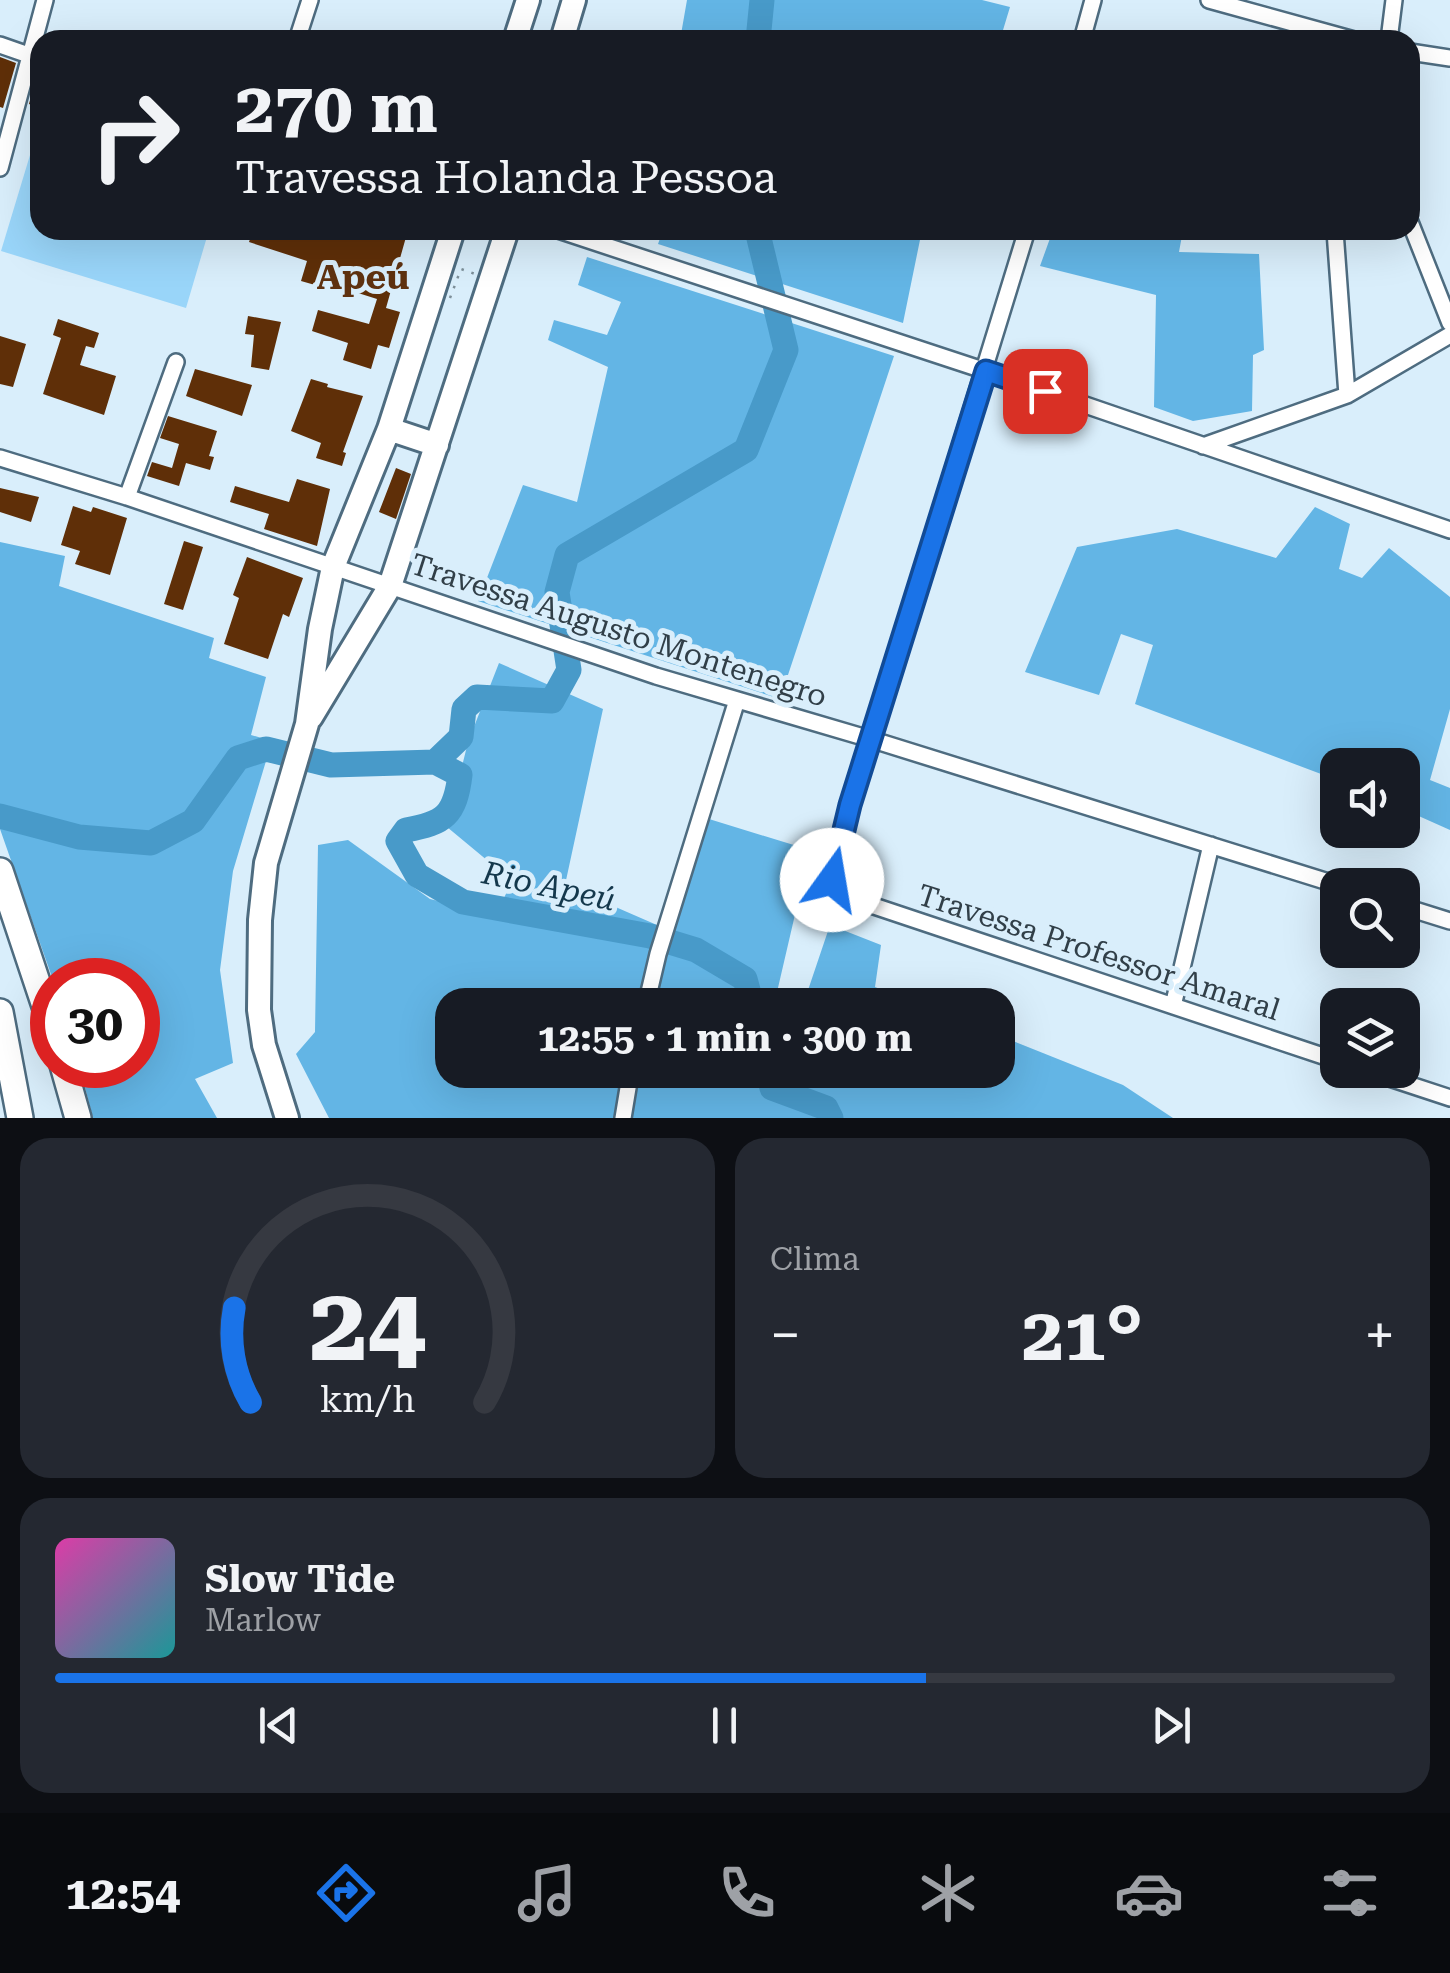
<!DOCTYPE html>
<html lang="pt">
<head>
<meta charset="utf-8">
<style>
  :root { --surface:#171b24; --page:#242831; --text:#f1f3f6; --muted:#9ea1a6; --line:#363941; --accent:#1a73e8 }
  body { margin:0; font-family:"Roboto Serif",serif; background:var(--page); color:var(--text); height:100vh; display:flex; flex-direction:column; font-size:38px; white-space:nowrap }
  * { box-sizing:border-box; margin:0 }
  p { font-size:32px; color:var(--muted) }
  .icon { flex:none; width:55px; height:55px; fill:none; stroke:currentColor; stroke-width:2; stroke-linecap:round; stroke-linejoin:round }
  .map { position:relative; height:1118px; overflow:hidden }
  .details { display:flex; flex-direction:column; gap:20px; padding:20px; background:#0d0f14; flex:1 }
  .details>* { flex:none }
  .top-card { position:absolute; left:30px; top:30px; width:1390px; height:210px; border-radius:30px; box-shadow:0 10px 40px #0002; background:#171b24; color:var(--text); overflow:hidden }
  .tools { position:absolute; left:1320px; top:748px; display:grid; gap:20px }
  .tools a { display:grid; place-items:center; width:100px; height:100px; border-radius:20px; background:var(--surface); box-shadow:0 10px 40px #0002; font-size:50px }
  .speed { position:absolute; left:30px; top:958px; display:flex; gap:20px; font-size:50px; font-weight:700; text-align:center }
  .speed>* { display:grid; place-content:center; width:130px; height:130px; border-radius:50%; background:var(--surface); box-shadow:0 10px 40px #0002; line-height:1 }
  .speed .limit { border:15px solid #d22; background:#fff; color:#111 }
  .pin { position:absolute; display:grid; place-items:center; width:85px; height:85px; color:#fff; margin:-42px; border-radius:20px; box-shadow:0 5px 15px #0006 }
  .me { position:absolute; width:110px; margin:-55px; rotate:13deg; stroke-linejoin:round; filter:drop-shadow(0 0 8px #0008) }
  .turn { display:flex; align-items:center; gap:35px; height:210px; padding:0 40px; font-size:45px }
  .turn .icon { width:130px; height:130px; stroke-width:2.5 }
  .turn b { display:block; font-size:70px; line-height:85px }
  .big { font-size:75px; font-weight:700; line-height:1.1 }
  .details .card { flex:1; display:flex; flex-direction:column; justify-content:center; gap:15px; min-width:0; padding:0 35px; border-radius:30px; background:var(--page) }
  .details .dial { align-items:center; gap:0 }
  .dial svg { height:260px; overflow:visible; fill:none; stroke:var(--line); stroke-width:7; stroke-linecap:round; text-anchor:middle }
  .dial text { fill:var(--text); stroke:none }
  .song { display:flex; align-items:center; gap:30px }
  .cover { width:120px; height:120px; border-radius:15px; background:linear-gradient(135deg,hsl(320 70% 55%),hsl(180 70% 35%)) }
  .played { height:10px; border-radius:5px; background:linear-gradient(90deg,var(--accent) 65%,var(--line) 65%) }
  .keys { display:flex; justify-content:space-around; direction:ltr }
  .heat { display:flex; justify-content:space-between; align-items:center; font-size:55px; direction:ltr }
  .details .tiles { flex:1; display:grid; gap:20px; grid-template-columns:1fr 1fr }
  .card:last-child { grid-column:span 2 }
  .trip { position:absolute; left:435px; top:988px; width:580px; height:100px; border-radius:30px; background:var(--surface); box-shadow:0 10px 40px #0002; font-weight:700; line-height:100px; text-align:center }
  .tabs { display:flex; height:160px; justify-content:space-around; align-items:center; background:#090b0e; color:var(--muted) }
  .tabs .icon { width:70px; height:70px }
  .tabs .active { color:var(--accent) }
  .tabs b { font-size:45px; color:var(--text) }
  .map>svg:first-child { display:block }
</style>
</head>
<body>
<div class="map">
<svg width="1450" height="1118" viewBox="0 0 1450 1118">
  <rect width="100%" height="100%" fill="#d9eefb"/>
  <path fill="#99d5f9" d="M40,122V230H209L186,308L1,251Z"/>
  <path fill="#63b5e5" d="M687,0H982L1010,7L1000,40H680Z
    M663,230H909L921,235L903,323L658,244Z
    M1053,230H1183L1179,252L1259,254L1264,350L1253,355L1252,411L1193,421L1154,407L1156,295L1040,266Z
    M587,257L894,356L780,699L478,601L523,485L577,502L608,367L548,340L554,320L607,335L621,302L578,285Z
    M1315,507L1350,524L1339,569L1362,578L1389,548L1450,597V709L1430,780L1450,788V830L1403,809L1402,765H1338L1337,780L1135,704L1153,645L1121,634L1099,695L1025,672L1077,547L1177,529L1276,558Z
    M0,542L65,556L59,586L214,638L209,658L266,677L251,735L272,741L233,871L220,970L233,1063L195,1079L217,1118H93L79,1065H138V980H53L0,829Z
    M499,663L603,709L565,885L673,932L709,819L810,850L774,1005H452V1070H998V1035L1123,1085L1173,1118H329L296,1054L315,1032L318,845L348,840L430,899L496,915L512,881L447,827L468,742Z
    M830,925L881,945L875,987L920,1005H803Z"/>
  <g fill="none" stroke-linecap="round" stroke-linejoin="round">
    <path stroke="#489ac9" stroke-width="25" d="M758,40L762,0
      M435,762L461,737L464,709L477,697L552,701L569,670L557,592L567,555L746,450L786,350L757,230
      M0,816L79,837L151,843L193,821L238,758L266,749L331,765L435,762L460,775C455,815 445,823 406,830L398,841L417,875L463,902L650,936L696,950L745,979L752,1005
      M768,1070L772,1088L826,1108L831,1118"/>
  </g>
  <path fill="#5f2f08" d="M0,57L16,63L3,108L0,107Z
    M38,70H40V108L29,104Z
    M253,230H408L386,308L400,312L389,348L378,345L371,369L343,360L348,343L312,331L318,310L369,324L377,299L317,280L315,285L301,281L307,261L249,242Z
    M248,316L281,322L269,370L251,367L254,335L245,334Z
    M58,319L99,333L94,348L86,346L80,365L116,376L104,415L43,394L61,338L53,335Z
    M0,336L26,344L13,387L0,384Z
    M195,369L252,385L242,416L186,396Z
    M311,379L328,384L327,387L363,396L343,452L346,453L342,466L316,458L321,443L291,431Z
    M168,416L217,431L209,456L214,457L210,470L186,463L179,486L147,476L152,462L172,468L179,444L160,438Z
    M396,468L411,474L396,519L379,512Z
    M297,479L330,489L317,546L264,529L269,514L230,502L235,486L289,502Z
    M0,488L39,497L31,522L0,512Z
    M73,506L91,512L93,507L127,518L110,575L75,564L80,551L61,545Z
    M184,541L203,547L183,610L164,604Z
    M247,557L303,578L289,617L283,614L268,659L224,644L239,598L233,595Z"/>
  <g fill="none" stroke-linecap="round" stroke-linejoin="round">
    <g stroke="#4e6c80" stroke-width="20">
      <path id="minor" d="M1209,0L1354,40
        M297,40L310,0
        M1082,40L1093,0
        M1389,40L1394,0
        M0,45L40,59
        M1410,52L1450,58
        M0,168L45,0
        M1410,222L1450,323
        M558,230L986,371L1450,530
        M1027,230L850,805L833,887L844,896L1338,1061
        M1335,231L1347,395
        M1203,446L1347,395L1450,335
        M0,458L127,497L656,676L870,739L1338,885
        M127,497L176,362
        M1402,906L1450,921
        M646,1005L658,954L737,700
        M1173,1006L1211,845
        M1365,1070L1450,1098
        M623,1118L631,1070"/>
    </g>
    <g stroke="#4e6c80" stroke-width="28">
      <path id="secondary" d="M515,40L528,0
        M562,40L574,0
        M389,429L437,445
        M311,717L390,586L507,230
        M287,1118L264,1045L259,1010L260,920L266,863L307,724L320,629L333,567L389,429L453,230"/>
    </g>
    <g stroke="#4e6c80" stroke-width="30">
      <path id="trunk" d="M0,871L52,1027
        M0,1012L20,1118
        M63,1065L78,1118"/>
    </g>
    <path stroke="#7d8f99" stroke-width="2.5" stroke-dasharray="2.5 8" stroke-linecap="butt" d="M450,298L461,269L475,274"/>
    <use href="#minor" stroke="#fff" stroke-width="15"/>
    <use href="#secondary" stroke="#fff" stroke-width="22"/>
    <use href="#trunk" stroke="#fff" stroke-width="25"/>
  </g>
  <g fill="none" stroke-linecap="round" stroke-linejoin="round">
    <g stroke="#114b97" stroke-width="25">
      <path id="route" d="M832,880L850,805L986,371L1045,391"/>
    </g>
    <use href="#route" stroke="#1a73e8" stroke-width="18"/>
  </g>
  <g text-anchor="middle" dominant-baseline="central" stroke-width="10" stroke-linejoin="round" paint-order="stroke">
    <g font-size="30" fill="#313f48" stroke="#d9eefb">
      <text transform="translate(619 630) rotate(18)">Travessa Augusto Montenegro</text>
      <text transform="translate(1099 952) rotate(18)">Travessa Professor Amaral</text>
    </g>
    <g font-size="32" font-style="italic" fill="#14384c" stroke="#d9eefb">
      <text transform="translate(549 886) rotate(12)">Rio Apeú</text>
    </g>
    <g font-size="35" font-weight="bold" fill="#5f3210" stroke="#d9eefb">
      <text x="363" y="277">Apeú</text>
    </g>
  </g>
</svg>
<div class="tools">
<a><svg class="icon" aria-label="sound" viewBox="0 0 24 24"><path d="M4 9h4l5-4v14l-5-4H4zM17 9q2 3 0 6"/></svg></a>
<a><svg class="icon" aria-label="search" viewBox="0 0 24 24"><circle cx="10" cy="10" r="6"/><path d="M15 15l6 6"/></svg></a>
<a><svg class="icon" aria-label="layers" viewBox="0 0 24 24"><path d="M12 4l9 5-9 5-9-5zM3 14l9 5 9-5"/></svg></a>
</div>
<div class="speed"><div class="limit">30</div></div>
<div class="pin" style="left:1045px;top:391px;background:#d93025"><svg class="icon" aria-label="arrive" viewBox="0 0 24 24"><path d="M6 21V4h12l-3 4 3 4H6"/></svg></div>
<svg class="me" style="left:832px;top:880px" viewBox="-20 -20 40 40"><circle r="19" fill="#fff"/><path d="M0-13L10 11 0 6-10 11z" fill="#1a73e8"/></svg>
<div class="trip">12:55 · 1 min · 300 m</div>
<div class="top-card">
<div class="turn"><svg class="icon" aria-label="right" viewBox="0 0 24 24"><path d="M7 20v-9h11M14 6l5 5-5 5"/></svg><div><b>270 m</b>Travessa Holanda Pessoa</div></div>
</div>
</div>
<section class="details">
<div class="tiles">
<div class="card dial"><svg viewBox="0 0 100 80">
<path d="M14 69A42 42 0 1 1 86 69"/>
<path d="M14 69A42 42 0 0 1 9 40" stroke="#1a73e8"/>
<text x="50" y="56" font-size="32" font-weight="700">24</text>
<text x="50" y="72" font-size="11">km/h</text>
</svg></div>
<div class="card"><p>Clima</p>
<div class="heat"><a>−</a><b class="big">21°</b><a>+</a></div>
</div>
<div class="card">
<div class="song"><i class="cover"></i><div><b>Slow Tide</b><p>Marlow</p></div></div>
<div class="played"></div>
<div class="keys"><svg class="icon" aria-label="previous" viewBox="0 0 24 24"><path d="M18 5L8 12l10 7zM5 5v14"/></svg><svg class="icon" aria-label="pause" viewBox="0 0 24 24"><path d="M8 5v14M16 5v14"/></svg><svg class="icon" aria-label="next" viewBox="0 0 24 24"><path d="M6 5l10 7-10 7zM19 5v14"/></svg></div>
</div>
</div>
</section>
<nav class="tabs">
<b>12:54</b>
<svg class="icon active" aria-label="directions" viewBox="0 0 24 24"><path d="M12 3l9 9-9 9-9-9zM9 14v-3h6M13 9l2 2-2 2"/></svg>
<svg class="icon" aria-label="music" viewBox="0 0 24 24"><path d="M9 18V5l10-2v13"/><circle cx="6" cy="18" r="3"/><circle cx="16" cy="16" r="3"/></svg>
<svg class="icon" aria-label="phone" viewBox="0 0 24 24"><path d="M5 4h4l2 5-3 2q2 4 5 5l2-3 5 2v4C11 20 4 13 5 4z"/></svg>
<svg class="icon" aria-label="climate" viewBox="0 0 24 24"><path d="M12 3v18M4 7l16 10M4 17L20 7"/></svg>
<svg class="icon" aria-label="car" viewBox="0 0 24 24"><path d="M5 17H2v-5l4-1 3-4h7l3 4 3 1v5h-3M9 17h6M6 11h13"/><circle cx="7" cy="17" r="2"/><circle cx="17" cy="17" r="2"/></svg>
<svg class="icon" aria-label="filters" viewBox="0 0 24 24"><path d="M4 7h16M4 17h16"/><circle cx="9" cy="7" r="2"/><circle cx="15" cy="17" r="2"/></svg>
</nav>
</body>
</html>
